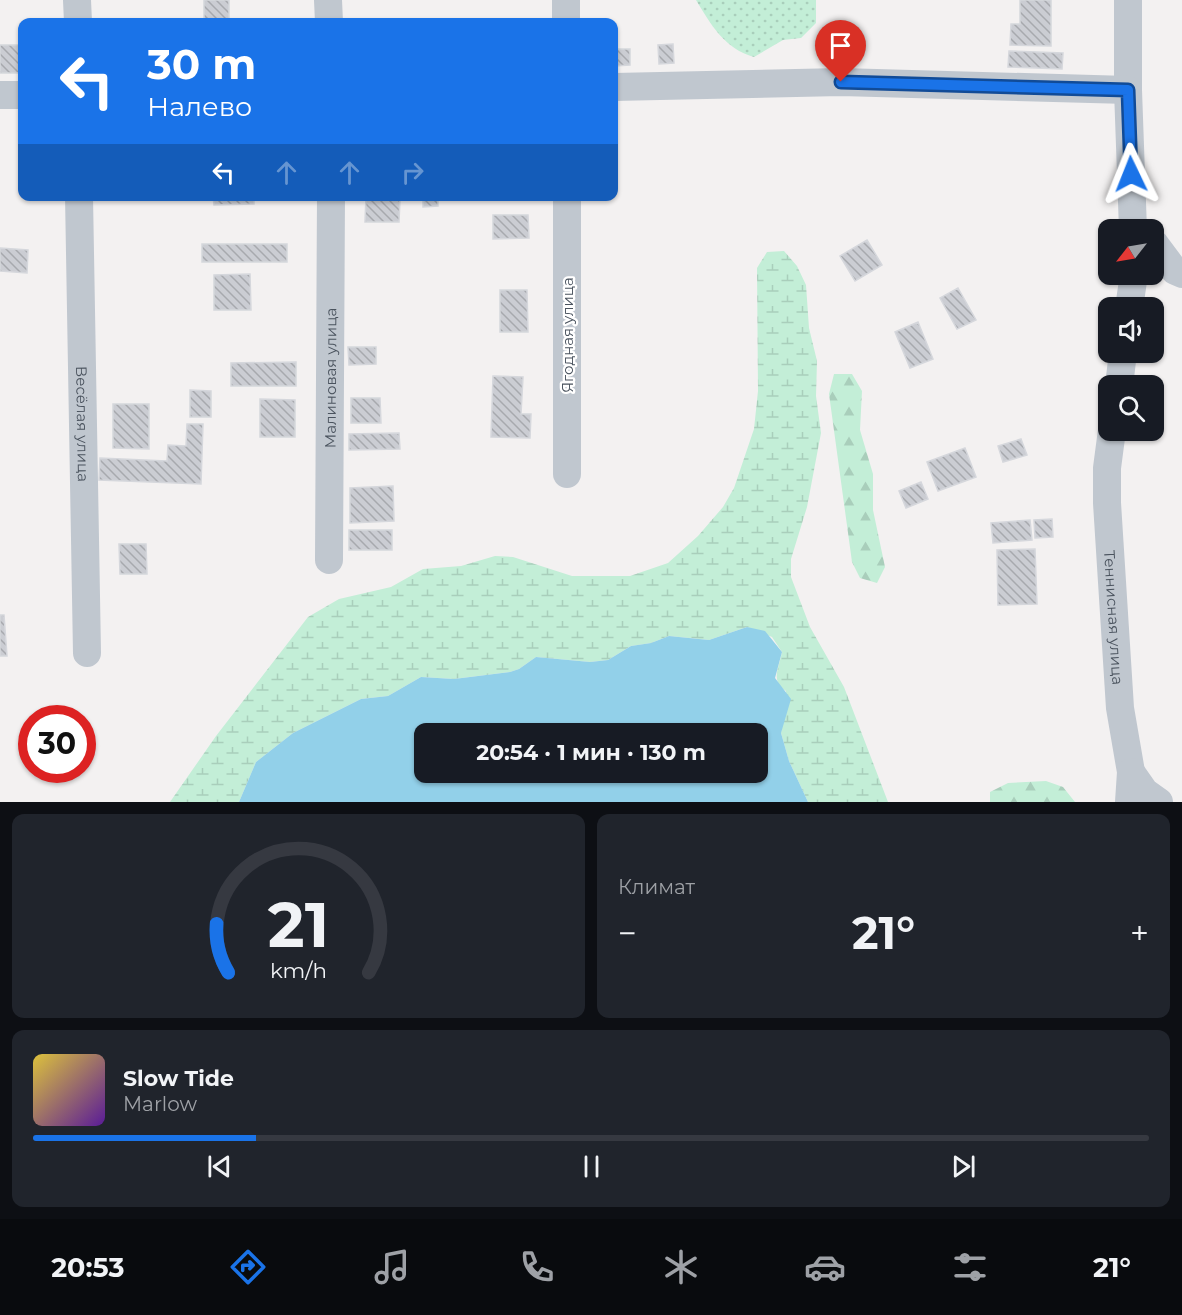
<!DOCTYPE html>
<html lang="ru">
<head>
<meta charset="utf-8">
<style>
  :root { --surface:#171b24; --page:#20242c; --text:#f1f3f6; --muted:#9ea1a6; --line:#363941; --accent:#1a73e8 }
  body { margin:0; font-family:Montserrat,sans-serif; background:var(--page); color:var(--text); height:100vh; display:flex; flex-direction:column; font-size:22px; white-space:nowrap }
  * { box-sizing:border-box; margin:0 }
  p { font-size:20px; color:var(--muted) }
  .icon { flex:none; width:33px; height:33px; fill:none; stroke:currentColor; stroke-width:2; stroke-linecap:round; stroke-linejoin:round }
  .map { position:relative; height:802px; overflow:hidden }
  .side { display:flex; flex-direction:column; gap:12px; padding:12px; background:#0d0f14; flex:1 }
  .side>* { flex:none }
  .banner { position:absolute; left:18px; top:18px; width:600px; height:183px; border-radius:12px; box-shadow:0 2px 4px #0004; background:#1a73e8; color:#fff; overflow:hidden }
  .needle { width:39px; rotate:239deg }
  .tools { position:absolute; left:1098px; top:219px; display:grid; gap:12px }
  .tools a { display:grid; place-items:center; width:66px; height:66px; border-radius:12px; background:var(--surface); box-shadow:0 2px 4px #0004; font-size:30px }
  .speed { position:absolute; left:18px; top:705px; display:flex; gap:12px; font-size:30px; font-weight:700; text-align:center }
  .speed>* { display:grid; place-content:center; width:78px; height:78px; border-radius:50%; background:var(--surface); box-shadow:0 2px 4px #0004; line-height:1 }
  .speed .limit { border:9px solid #d22; background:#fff; color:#111 }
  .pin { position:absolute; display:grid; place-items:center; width:51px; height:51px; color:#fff; margin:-62px -26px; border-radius:50% 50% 50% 0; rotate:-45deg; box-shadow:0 0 6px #0007 }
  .pin .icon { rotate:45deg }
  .me { position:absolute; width:66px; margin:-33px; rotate:358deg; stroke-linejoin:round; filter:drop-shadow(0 0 4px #0008) }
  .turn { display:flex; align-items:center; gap:21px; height:126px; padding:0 30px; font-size:27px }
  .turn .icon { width:78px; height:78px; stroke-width:2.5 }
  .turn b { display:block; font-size:42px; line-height:51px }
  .lanes { display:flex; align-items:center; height:57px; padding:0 30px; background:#0003; justify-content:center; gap:30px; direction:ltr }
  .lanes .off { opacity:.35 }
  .big { font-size:45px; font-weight:700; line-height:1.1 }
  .side .widget { flex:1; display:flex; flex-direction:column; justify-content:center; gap:9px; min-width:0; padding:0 21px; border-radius:12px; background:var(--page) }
  .side .dial { align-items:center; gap:0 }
  .dial svg { height:156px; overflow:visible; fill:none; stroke:var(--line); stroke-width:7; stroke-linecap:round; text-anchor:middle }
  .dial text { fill:var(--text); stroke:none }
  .song { display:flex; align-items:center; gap:18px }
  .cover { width:72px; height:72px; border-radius:9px; background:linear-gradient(135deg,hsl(50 70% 55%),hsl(270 70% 35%)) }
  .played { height:6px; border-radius:3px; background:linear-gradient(90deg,var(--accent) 20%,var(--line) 20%) }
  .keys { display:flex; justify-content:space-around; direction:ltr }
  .heat { display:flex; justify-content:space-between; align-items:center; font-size:33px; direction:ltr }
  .side .tiles { flex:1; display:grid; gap:12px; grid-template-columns:1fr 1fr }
  .widget:last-child { grid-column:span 2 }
  .trip { position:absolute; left:414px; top:723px; width:354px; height:60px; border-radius:12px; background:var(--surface); box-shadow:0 2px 4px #0004; font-weight:700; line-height:60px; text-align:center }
  .dock { display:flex; height:96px; justify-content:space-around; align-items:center; background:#090b0e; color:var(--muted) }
  .dock .icon { width:42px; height:42px }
  .dock .current { color:var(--accent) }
  .dock b { font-size:27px; color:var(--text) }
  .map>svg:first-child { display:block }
</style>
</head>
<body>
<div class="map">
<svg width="1182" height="802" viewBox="0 0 1182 802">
  <defs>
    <pattern id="grass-dots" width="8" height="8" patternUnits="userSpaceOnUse" patternTransform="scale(1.5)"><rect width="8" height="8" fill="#c3eed7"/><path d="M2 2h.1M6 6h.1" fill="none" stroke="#a9cebb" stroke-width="1.8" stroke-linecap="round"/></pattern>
    <pattern id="forest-firs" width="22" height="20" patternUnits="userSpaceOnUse" patternTransform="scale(1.5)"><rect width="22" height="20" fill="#c3eed7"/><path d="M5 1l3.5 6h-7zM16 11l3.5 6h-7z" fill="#a9cebb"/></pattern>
    <pattern id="wetland-marsh" width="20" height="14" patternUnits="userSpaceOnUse" patternTransform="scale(1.5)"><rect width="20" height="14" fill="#c3eed7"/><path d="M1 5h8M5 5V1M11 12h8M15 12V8" fill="none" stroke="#a9cebb"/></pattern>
    <pattern id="building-back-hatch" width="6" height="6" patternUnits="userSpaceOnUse" patternTransform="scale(1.5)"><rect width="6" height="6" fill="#cbcdd3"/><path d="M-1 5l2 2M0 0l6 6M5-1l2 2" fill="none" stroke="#a7a9ae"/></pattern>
  </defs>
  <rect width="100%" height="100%" fill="#f3f1f1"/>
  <path fill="url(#grass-dots)" d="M696,0H816V23L801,38L783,40L754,57C725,49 711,25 696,0Z"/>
  <path fill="url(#forest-firs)" d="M834,374H852L862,391L860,430L873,474V510L885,567L877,583L860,578L852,562L829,394Z
    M1046,781L1063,787L1075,802H990V792L1008,783Z"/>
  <path fill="url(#wetland-marsh)" d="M784,251L797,266L806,285L809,328L817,361L816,396L821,433L807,507L791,559V577L810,627L844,687L888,802H808L789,761L781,733L786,691C770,681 779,668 782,652L772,637L747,627L709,640L669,636L651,643L631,646L608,660L590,662L536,657L519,669L510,672L454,679L421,677L388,696L361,699L293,733L256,762L239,802H170L216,736L308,617L339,599L391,587L423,569L461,566L495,556L513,557L572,576H630L668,563L698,536L723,507L734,488L754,429L758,391L757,268L767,252Z"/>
  <path fill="#92d0e9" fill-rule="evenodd" d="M747,627L765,631L782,652L775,678L791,699L781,733L789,761L808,802H239L256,762L293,733L361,699L388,696L421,677L454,679L510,672L519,669L536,657L590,662L608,660L631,646L651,643L669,636L709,640ZM424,734H758V772H424Z"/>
  <path fill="url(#building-back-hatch)" stroke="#d5d7dc" stroke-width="1.5" d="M204,0H229V22H204Z
    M1020,0H1051V46L1010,45L1011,24H1020Z
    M673,44L674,63L659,64L658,45Z
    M0,45H22V73H0Z
    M614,49H630V65L614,66Z
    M1009,51L1063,53L1062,69L1008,67Z
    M213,196H254V204L214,205Z
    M366,196H392V199H400L399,222H365Z
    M423,196H438V206L423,207Z
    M493,215H528L529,238L493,239Z
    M867,240L882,265L855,281L840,256Z
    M202,244H287V262H202Z
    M0,248L28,250L27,273L0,271Z
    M250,274L251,310H214V275Z
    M958,288L976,320L957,329L940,298Z
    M500,290H527L528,332H500Z
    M918,322L933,359L910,368L895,332Z
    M348,347H376V364L349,365Z
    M296,362V386H231V363Z
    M493,376L523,377L521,414H531L530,438L491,437Z
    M190,390L211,391V417H190Z
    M351,398H380L381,423H351Z
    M260,399L295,400V437H260Z
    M113,404H149V449L113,448Z
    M187,424H203L201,484L99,480L100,458L167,461L168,445L186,446Z
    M399,433L400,449L349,450V434Z
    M1021,439L1027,455L1003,462L998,446Z
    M965,448L976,477L938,491L927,462Z
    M921,482L928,499L906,508L899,491Z
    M393,486L394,521L350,523V488Z
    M1052,519L1053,537L1035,538L1034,520Z
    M1030,520L1032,540L993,543L991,523Z
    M349,530H392V550H349Z
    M119,544H146L147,574H120Z
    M1035,549L1037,604L998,605L997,550Z
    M0,615H4L7,656H0Z"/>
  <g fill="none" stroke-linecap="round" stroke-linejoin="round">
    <g stroke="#c0c7cf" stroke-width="28">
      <path d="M77,0L78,22"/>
      <path d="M328,0L329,22"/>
      <path d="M566,0V22"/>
      <path d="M1128,0V90L1133,230"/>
      <path d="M614,87L841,82L1128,90"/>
      <path d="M0,95H22"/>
      <path id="s1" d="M79,196L87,653"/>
      <path d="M567,196V474"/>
      <path d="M1154,243L1175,271L1182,274"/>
      <path d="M1129,308L1134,274"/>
      <path d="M1119,386L1123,352"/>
      <path id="s2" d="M1112,430L1107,468V503L1120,708L1131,772L1129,802"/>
      <path id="s3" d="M329,560L331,196"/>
      <path d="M1131,772L1145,792L1159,802"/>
    </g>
  </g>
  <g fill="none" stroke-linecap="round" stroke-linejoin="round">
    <g stroke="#114b97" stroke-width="15">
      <path id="route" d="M841,82L1128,90L1131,174"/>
    </g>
    <use href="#route" stroke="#1a73e8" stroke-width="10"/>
  </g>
  <g text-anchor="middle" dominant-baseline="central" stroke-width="4.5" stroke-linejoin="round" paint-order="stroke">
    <g font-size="15" fill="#4a535e" stroke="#fff">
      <text transform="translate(567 335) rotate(-90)">Ягодная улица</text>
      <text stroke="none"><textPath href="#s3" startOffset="182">Малиновая улица</textPath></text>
      <text stroke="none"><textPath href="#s1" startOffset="228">Весёлая улица</textPath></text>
      <text stroke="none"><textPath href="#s2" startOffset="188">Теннисная улица</textPath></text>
    </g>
  </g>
</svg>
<div class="tools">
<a><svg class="needle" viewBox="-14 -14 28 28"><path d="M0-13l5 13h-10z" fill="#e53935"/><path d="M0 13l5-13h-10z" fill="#9ea1a6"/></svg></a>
<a><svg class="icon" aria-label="sound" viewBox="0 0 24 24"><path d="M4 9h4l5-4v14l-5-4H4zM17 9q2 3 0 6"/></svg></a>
<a><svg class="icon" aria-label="search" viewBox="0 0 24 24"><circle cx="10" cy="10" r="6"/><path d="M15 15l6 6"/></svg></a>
</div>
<div class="speed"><div class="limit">30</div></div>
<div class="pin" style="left:841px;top:82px;background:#d93025"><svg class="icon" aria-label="arrive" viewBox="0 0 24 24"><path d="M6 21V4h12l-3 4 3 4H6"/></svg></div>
<svg class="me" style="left:1131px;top:174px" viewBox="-20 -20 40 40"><path d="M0-17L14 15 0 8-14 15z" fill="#1a73e8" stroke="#fff" stroke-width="4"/></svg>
<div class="trip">20:54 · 1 мин · 130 m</div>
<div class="banner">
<div class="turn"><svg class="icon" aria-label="left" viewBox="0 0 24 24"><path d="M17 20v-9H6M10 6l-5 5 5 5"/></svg><div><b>30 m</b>Налево</div></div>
<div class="lanes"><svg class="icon" aria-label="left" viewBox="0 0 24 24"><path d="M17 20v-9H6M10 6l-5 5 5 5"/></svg><svg class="icon off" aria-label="ahead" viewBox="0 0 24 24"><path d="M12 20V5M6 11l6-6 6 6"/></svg><svg class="icon off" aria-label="ahead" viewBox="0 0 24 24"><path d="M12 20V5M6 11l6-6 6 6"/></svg><svg class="icon off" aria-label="right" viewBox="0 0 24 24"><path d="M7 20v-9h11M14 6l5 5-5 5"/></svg></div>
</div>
</div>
<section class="side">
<div class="tiles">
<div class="widget dial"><svg viewBox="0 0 100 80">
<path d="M14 69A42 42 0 1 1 86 69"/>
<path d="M14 69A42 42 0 0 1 8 44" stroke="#1a73e8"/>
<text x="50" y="56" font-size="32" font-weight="700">21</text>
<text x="50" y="72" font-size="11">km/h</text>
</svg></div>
<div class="widget"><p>Климат</p>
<div class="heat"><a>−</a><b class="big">21°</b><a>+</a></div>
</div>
<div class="widget">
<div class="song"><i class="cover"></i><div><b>Slow Tide</b><p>Marlow</p></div></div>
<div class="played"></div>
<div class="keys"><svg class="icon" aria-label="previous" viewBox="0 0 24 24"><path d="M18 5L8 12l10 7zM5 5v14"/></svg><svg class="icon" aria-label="pause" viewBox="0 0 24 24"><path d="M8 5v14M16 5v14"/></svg><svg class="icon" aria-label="next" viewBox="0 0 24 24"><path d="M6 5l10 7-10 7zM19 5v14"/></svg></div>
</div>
</div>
</section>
<nav class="dock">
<b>20:53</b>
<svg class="icon current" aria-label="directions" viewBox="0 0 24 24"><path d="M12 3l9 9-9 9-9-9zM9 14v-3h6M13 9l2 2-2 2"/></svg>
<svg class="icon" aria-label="music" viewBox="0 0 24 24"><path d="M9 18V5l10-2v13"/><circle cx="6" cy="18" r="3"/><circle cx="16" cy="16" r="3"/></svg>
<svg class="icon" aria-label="phone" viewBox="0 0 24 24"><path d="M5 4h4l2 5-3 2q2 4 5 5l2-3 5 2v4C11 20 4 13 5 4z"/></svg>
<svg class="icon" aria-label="climate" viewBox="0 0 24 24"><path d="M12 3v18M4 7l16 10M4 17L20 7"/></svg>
<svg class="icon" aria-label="car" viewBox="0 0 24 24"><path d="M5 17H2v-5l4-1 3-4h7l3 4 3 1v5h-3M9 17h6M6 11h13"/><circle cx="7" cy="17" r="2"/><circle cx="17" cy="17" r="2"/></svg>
<svg class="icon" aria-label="filters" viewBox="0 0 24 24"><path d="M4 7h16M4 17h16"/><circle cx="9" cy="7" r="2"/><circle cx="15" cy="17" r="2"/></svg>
<b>21°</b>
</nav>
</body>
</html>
